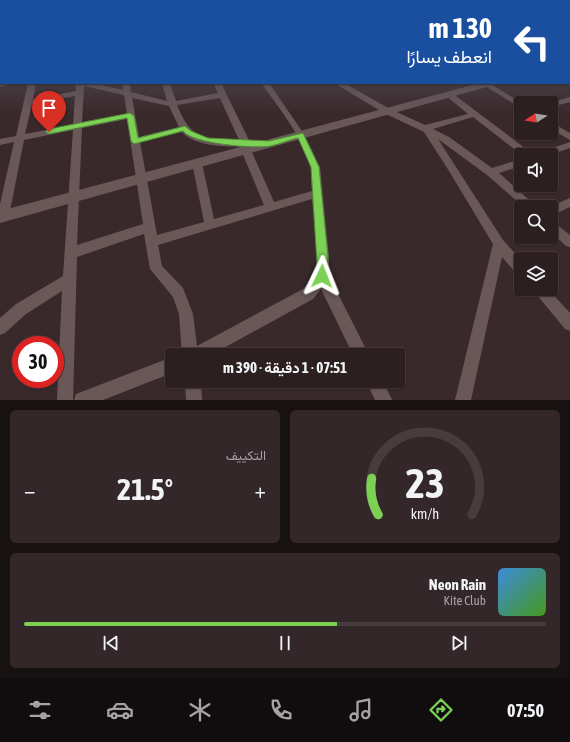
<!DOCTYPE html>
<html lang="ar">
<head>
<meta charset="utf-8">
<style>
  :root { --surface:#2b1f20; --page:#332729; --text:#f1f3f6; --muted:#a6a2a5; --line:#473d3e; --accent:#7cd155 }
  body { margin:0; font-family:"Asap Condensed",Vazirmatn,sans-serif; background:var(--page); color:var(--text); direction:rtl; height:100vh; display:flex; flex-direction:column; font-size:15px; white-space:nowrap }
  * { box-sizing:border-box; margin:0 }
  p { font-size:13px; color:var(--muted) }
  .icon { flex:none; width:22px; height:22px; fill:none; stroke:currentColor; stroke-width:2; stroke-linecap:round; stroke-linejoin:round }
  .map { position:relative; height:400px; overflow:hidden; direction:ltr }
  .sheet { display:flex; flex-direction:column; gap:10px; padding:10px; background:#181112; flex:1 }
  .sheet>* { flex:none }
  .banner { position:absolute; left:0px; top:0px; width:570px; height:84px; box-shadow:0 1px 3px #0004,0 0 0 1px var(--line); direction:rtl; background:#1a4fa0; color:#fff; overflow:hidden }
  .needle { width:26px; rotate:258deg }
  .tools { position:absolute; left:514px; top:96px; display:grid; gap:8px }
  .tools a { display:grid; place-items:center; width:44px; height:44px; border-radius:4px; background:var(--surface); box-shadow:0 1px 3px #0004,0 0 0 1px var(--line); font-size:20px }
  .speed { position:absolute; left:12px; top:336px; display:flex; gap:8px; font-size:20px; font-weight:700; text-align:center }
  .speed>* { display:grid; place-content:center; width:52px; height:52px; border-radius:50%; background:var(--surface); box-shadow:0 1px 3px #0004,0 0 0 1px var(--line); line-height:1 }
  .speed .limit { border:6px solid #d22; background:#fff; color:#111 }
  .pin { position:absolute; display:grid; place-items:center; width:34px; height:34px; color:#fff; margin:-41px -17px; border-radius:50% 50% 50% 0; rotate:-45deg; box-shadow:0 0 4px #0007 }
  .pin .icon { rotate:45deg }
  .me { position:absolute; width:44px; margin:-22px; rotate:2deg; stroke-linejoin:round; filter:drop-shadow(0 0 3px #0008) }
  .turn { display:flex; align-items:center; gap:14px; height:84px; padding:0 12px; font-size:18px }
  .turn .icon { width:52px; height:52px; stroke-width:2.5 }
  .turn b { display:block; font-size:28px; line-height:34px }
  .big { font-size:30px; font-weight:700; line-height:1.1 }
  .sheet .card { flex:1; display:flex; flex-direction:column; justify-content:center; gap:6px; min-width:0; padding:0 14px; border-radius:6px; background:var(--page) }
  .sheet .dial { align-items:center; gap:0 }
  .dial svg { height:104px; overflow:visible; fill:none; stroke:var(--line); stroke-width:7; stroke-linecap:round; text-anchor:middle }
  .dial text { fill:var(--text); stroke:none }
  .song { display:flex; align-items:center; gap:12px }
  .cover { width:48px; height:48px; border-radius:6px; background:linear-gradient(135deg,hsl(210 70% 55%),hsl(100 70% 35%)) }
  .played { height:4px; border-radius:2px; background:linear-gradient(90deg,var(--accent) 60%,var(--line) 60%) }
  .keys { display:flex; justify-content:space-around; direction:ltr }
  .heat { display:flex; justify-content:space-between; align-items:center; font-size:22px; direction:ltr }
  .sheet .tiles { flex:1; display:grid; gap:10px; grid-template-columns:1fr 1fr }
  .card:last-child { grid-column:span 2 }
  .trip { position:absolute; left:165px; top:348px; width:240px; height:40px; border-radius:4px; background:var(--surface); box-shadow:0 1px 3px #0004,0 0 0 1px var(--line); font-weight:700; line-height:40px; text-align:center; direction:rtl }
  .tabs { display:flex; height:64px; justify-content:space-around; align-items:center; background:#110c0d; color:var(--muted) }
  .tabs .icon { width:28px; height:28px }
  .tabs .active { color:var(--accent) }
  .tabs b { font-size:18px; color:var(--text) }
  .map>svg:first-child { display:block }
</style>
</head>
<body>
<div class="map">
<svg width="570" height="400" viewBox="0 0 570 400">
  <rect width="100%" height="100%" fill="#39292b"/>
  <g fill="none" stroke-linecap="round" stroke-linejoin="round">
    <path fill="#6a5859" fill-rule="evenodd" d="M0,83H18L0,87Z
      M28,83H36L33,99L76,91L75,83H92L123,90L122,83H130L131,92L167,101L162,83H170L176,101L218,93L213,83H221L249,140L272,141V145L269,146C245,146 199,151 182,132L140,142L157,235L204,222L192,163L197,160L202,163L214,219L264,205L241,150L243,148H249L251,150L274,202L312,191C311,183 312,174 310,166C302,136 279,108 261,83H269L304,134L320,167L329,257V276L369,355H353L321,289L313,299L211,355H182L179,314L173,297L150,269L144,234L77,257L73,400H57L62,291L26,314L5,333L0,335V318L16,304L63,276L73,130L24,140L9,216L7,219L0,220V204L14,142L0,145V139L16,136ZM84,86L124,95L127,114L82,123ZM75,96L73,125L25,134L32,104ZM132,98L169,106L179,127L139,137ZM220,98L239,140C204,139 191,140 177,105ZM127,119L143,224L77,245L82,128ZM312,199L317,257L316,275L303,289L197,346L193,314L183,288L162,266L158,245Z
      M334,83H344L390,109L425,125L468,114L445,95L452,93L534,155H522L473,117L433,129L449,137L492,168L521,159V166L499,173L537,207H524L487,175L438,139L503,240L521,260V275L516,273L502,257L471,400H455L493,244L449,171L424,132L384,113Z
      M480,83H489L522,103L521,108Z
      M570,97V102L551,107V103H549Z
      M551,122L570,133V140L551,129Z
      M570,142V148L550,155H535L537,153Z
      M570,198V207L551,216V207H549Z
      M551,220L570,235V247L566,246L551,232Z
      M532,289H548L570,313V331L565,329Z
      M172,357V373L103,400H74L76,394Z
      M185,381H201L202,400H186Z
      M366,381H383L392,400H375Z"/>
    <path fill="#6a5859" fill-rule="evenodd" d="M569,60H570V66H569Z
      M480,83H496L494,85L0,223V211Z"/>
  </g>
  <linearGradient id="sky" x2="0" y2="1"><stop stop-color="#1f1718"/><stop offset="0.51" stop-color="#4e4955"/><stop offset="1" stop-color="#4e4955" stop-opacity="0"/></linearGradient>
  <rect width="570" height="114" fill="url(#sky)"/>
  <path fill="#7cd155" stroke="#518837" d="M130,113L134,116L138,138L185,126L191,131L208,138L269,141L303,133L319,167L328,257L326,280L322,282L318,280L311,167L298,138C289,140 280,144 271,146C256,149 192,144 183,131L134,144L131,141L127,118L49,134L45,132L49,129Z"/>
</svg>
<div class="tools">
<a><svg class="needle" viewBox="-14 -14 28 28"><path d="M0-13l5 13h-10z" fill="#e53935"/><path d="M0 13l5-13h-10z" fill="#a6a2a5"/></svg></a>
<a><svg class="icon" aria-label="sound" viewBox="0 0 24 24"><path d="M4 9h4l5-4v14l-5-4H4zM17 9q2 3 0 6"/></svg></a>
<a><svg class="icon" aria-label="search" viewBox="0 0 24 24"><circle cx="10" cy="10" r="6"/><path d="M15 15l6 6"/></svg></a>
<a><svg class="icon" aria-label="layers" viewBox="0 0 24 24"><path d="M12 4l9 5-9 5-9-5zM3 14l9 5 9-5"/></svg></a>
</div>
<div class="speed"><div class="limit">30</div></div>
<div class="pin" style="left:49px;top:132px;background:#d93025"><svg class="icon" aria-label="arrive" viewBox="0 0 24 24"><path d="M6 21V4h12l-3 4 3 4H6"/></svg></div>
<svg class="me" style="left:322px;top:276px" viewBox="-20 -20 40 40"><path d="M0-17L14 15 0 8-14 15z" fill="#7cd155" stroke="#fff" stroke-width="4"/></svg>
<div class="trip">07:51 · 1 دقيقة · 390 m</div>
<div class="banner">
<div class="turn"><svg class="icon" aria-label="left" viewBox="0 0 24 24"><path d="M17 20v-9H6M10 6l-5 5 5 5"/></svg><div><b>130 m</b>انعطف يسارًا</div></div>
</div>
</div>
<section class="sheet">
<div class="tiles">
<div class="card dial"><svg viewBox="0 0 100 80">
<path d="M14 69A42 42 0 1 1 86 69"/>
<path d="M14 69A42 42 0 0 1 9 41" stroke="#7cd155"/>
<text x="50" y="56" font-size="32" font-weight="700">23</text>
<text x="50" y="72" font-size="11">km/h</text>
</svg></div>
<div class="card"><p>التكييف</p>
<div class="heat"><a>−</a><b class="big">21.5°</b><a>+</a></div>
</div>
<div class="card">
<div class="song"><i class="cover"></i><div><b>Neon Rain</b><p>Kite Club</p></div></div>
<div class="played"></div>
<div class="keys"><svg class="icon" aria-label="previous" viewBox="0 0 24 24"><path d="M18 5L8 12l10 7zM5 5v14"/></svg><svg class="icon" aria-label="pause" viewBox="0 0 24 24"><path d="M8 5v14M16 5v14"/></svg><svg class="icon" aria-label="next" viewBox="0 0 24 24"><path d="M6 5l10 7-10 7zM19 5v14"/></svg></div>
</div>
</div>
</section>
<nav class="tabs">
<b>07:50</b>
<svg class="icon active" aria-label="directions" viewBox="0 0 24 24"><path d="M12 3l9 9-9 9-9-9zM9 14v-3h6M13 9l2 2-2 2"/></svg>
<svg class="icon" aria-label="music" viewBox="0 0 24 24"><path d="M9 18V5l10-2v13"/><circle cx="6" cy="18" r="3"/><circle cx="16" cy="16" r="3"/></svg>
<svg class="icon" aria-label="phone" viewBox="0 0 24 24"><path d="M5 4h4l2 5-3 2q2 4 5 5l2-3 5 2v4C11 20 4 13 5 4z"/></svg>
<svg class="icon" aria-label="climate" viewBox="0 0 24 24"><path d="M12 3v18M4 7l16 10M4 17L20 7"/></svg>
<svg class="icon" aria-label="car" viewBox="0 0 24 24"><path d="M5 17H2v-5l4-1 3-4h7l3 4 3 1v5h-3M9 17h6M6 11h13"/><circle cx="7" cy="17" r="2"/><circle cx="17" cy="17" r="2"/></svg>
<svg class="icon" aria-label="filters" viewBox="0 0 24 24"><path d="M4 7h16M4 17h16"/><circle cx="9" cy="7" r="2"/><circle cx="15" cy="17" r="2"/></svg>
</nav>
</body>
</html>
